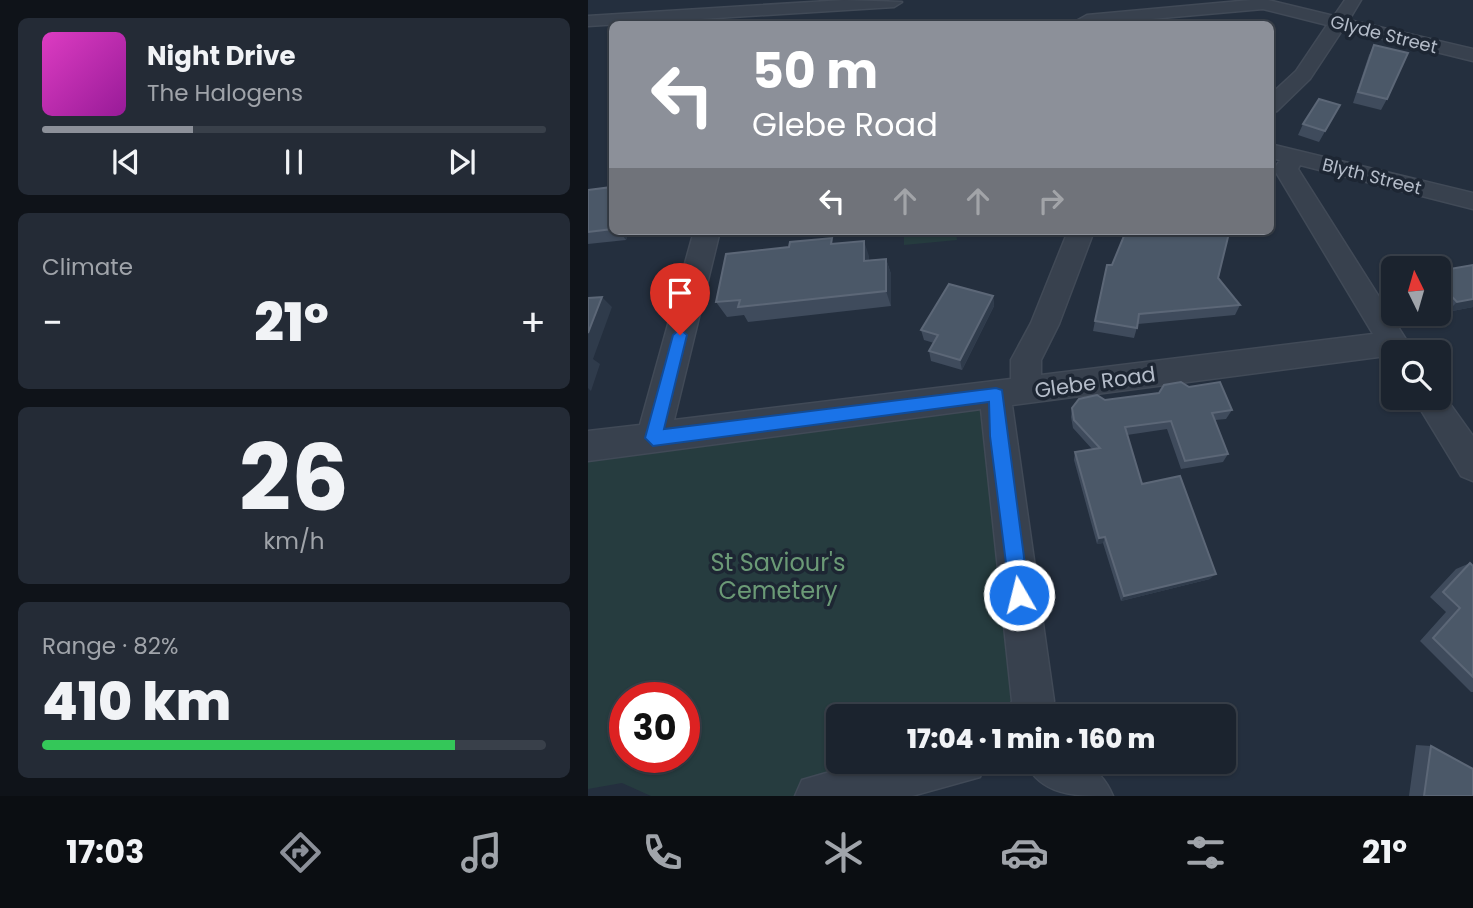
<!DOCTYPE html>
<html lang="en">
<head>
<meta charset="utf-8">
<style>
  :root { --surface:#1b232e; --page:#242b36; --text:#f1f3f6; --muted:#a0a4aa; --line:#39404a; --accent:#8c9099 }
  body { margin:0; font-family:Poppins,sans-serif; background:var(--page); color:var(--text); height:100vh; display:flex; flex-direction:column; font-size:26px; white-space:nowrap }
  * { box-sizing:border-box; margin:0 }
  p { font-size:23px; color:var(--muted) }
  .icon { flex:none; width:38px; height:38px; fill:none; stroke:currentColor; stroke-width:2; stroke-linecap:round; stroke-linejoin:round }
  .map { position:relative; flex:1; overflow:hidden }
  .drawer { display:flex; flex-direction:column; gap:18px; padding:18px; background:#0f1319; width:588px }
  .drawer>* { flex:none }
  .guide { position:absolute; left:21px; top:21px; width:665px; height:214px; border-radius:10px; box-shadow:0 2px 5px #0004,0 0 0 2px var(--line); background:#8c9099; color:#fff; overflow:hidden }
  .needle { width:46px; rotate:355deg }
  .buttons { position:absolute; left:793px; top:256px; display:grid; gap:14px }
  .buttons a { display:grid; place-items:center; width:70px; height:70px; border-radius:10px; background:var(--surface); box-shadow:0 2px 5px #0004,0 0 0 2px var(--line); font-size:35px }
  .speed { position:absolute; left:21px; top:682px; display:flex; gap:14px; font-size:35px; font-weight:700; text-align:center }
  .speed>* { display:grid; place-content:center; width:91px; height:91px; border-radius:50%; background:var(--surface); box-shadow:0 2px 5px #0004,0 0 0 2px var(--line); line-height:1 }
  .speed .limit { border:10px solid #d22; background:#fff; color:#111 }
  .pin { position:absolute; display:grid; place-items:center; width:60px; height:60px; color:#fff; margin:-72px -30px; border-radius:50% 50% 50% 0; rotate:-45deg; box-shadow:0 0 7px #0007 }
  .pin .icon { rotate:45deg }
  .me { position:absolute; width:77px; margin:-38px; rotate:352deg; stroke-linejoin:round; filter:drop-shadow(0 0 5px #0008) }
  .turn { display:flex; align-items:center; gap:24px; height:147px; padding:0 28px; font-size:32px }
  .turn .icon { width:91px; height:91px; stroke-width:2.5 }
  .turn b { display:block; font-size:49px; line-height:60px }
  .lanes { display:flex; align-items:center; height:66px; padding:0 28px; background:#0003; justify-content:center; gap:35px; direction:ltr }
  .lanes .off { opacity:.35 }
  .big { font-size:52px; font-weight:800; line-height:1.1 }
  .drawer .widget { flex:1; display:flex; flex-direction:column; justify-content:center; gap:10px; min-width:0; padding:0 24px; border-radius:10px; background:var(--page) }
  .drawer .dial { align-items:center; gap:0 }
  .dial b { font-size:91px; line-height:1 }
  .song { display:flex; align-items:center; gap:21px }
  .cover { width:84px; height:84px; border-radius:10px; background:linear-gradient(135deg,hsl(310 70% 55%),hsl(300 70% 35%)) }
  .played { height:7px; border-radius:4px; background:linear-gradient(90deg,var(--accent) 30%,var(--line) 30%) }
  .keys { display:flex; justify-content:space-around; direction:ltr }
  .heat { display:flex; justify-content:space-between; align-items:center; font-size:38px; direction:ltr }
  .charge { height:10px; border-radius:5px; background:linear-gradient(90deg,#34c759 82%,var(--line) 0) }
  .trip { position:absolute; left:238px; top:704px; width:410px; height:70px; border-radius:10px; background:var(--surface); box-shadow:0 2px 5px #0004,0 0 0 2px var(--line); font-weight:800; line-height:70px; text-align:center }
  .dock { display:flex; height:112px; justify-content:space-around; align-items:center; background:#0b0e12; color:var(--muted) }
  .dock .icon { width:49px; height:49px }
  .dock .active { color:var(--accent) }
  .dock b { font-size:32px; color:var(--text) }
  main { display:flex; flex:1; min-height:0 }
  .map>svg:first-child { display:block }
</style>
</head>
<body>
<main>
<section class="drawer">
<div class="widget">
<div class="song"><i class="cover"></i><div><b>Night Drive</b><p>The Halogens</p></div></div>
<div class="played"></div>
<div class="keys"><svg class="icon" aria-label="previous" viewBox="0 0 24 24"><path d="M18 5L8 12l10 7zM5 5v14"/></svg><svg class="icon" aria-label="pause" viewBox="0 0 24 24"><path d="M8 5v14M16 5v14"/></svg><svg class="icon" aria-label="next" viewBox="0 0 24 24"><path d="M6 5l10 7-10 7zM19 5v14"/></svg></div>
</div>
<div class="widget"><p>Climate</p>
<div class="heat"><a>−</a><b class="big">21°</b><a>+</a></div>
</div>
<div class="widget dial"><b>26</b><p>km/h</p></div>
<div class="widget"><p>Range · 82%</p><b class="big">410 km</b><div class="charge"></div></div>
</section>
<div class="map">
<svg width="885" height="796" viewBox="0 0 885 796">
  <rect width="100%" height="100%" fill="#242f3e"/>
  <path fill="#263c3f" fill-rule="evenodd" d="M316,231H368L369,240L316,245Z
    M408,394L441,716H250V761H376L230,796H63L34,783L0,789V446ZM37,698H96V758H37Z"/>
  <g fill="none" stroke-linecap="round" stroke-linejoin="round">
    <g stroke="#414a57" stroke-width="3">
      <path id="minor" d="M256,0L314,2L306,7L0,26V16Z
        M663,0H680L746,16L757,0H773L761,20L885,49V61L755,29L722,79L689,111L682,113V95L708,71L739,25L675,9L507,24H493L490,20L499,15Z
        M682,144L885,193V209L712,165L710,169L826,352H805V362L798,356L424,405L466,701L463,716H419L424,701L393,409L0,461V431L52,425L106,231H132L86,420L423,379V360L443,323L480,231H506L471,324L453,360V375L785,334L686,169L692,160L682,158Z
        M850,387L885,436V481L873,476L825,397H850Z
        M280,761H398L392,777L324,796H207L214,780Z
        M436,761C475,761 507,753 525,796C485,796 454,796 436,761Z"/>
    </g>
    <use href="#minor" fill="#38414e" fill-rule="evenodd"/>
  </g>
  <path fill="#3f4b5c" d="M786,45L799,99L793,110L765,103L781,55Z
    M752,105L731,142L710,135L715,124Z
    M24,187V231H41L38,240L0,244V190Z
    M246,244L281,256V260L298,259L303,274V306L160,322L156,315L139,317L128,302Z
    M885,265V307L859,312L850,303V271Z
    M630,278L652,305L647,315L550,324L546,338L505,331L507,321Z
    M405,296L406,306L374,370L343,361L341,351L346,343L336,340L333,330Z
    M601,387L644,410L638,419L627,420L640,454L635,462L593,469L579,429L539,435L554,484L622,579L533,601L515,543L509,544L486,460L487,452L504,449L485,428L483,417L484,408L517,400L571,393Z
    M882,563L885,566V692H883L832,641L858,612L842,597L868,569Z
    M828,745L843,746L885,796H821Z"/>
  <path fill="#2f3b4b" d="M31,231H41L38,240Z
    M276,241L281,256V276L276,261Z
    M298,259L303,274V306L298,291Z
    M405,296L406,306L374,370L372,360Z
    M14,297L24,307L5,359L12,364L3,391L0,388V333Z
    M885,299V307L859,312L869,302Z
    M517,537L515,543L509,544L511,538Z
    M628,574L622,579L533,601L536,596Z"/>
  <path fill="#4b5868" stroke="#5c6777" stroke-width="2" d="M786,45L820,53L799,99L770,92Z
    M731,99L752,105L737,131L715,124Z
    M24,187V229L0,232V190Z
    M538,231H633L641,233L630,278L652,305L551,314L549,328L507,321L519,265H524Z
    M244,238L243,244L276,241V261L298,259V291L150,307L152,300L128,302L138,254L201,247L202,242Z
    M885,265V299L869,302L850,282V271Z
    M361,284L405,296L372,360L341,351L350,335L333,330Z
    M14,297L0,333V298Z
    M593,382L601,387L632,382L644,410L624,413L640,454L597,461L583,421L537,427L554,484L592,476L628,574L536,596L517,537L511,538L487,452L512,448L486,420L484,408L491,399L509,395L517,400L571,393L576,385Z
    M882,563L885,566V677L845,638L872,608L855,592Z
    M843,746L885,769V796H836Z"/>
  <path fill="#1a73e8" stroke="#114b97" stroke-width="2" d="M92,329L99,335L76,429L408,388L414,390L441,595L438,602L431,605L424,602L422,595L402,436L401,402L65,446L57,438L85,335Z"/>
  <g text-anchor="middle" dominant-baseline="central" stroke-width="7" stroke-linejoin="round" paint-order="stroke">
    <g font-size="18" fill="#b4bcc9" stroke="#1d2633">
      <text transform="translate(796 34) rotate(14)">Glyde Street</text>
      <text transform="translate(784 176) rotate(14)">Blyth Street</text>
    </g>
    <g font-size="21" fill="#b4bcc9" stroke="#1d2633">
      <text transform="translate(507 382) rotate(-8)">Glebe Road</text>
    </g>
    <g font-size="24" fill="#6b9a76" stroke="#1d2633">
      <text x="190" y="562">St Saviour's<tspan x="190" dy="28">Cemetery</tspan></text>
    </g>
  </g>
</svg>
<div class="buttons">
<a><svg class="needle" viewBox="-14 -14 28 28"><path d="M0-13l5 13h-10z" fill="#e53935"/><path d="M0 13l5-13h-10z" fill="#a0a4aa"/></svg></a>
<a><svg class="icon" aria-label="search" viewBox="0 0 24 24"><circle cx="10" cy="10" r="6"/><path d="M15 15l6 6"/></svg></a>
</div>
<div class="speed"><div class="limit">30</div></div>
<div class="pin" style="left:92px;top:335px;background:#d93025"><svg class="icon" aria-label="arrive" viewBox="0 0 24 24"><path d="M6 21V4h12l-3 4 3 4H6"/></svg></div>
<svg class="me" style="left:431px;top:595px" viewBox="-20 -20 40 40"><circle r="17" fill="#1a73e8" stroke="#fff" stroke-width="3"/><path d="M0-11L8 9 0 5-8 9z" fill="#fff"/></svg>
<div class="trip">17:04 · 1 min · 160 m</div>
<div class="guide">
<div class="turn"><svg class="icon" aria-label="left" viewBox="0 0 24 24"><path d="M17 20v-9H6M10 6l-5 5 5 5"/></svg><div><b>50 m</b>Glebe Road</div></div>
<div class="lanes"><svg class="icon" aria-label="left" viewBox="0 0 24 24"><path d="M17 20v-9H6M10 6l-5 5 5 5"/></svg><svg class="icon off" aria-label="ahead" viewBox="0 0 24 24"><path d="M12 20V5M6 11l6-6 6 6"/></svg><svg class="icon off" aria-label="ahead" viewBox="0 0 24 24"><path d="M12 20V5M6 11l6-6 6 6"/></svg><svg class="icon off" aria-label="right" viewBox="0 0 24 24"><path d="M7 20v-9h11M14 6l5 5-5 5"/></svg></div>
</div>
</div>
</main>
<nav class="dock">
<b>17:03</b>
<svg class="icon active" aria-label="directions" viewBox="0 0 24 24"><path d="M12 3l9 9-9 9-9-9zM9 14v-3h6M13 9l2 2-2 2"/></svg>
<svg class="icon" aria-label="music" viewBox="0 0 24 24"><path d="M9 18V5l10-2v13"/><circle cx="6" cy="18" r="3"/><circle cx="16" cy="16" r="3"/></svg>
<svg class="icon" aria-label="phone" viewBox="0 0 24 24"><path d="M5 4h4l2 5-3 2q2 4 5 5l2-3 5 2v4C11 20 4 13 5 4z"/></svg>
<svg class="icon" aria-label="climate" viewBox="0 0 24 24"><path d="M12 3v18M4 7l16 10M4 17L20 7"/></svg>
<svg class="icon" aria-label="car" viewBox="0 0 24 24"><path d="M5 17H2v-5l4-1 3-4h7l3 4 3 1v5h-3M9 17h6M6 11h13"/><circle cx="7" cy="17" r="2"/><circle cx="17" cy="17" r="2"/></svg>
<svg class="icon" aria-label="filters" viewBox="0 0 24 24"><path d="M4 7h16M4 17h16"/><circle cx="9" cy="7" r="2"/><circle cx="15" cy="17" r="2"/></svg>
<b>21°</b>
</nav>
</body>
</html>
